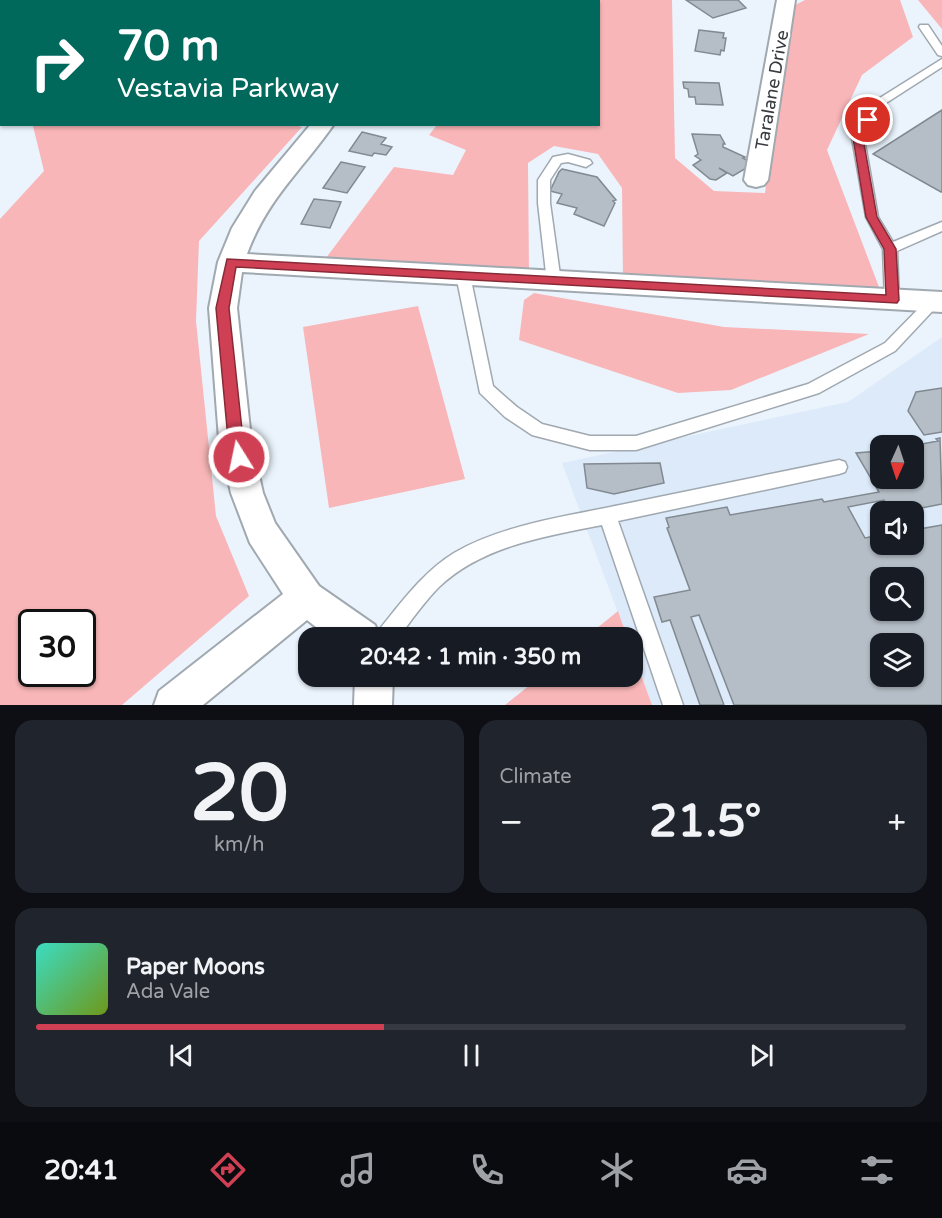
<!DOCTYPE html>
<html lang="en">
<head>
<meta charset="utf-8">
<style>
  :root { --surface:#171b24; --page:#20242c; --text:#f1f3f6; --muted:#9ea1a6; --line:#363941; --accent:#d04055 }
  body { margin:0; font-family:"Varela Round",sans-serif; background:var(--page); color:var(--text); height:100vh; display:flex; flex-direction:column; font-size:22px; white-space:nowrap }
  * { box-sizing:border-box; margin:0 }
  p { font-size:20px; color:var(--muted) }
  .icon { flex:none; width:33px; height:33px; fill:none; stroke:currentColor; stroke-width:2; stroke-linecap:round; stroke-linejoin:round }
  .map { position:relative; height:705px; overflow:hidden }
  .drawer { display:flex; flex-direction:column; gap:15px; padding:15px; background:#0d0f14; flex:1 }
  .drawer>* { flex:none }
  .hud { position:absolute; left:0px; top:0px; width:600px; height:126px; box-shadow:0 2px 4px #0004; background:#00695c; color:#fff; overflow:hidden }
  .needle { width:39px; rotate:183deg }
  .buttons { position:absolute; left:870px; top:435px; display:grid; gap:12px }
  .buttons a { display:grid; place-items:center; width:54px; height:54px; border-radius:12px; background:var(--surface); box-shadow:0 2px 4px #0004; font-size:30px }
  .speed { position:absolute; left:18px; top:609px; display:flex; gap:12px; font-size:30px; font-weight:700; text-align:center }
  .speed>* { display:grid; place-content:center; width:78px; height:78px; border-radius:50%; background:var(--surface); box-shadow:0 2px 4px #0004; line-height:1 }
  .speed .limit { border:3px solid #111; border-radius:9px; background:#fff; color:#111 }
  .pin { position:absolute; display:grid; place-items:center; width:51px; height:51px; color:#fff; margin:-26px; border:3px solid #fff; border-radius:50%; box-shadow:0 2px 6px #0007 }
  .me { position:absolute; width:66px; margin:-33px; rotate:350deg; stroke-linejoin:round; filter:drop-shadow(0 0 4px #0008) }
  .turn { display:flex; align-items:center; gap:21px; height:126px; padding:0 18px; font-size:27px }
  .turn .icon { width:78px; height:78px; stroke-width:2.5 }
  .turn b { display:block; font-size:42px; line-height:51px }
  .big { font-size:45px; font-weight:800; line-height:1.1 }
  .drawer .widget { flex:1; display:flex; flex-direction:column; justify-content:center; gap:9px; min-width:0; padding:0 21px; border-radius:18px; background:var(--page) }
  .drawer .dial { align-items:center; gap:0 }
  .dial b { font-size:78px; line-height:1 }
  .song { display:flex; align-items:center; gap:18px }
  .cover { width:72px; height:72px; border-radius:9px; background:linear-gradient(135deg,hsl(170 70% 55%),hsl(80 70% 35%)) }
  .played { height:6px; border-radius:3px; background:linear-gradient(90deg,var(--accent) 40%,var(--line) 40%) }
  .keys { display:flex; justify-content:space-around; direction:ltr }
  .heat { display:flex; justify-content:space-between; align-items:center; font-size:33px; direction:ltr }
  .drawer .tiles { flex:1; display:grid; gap:15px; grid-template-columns:1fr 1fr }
  .widget:last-child { grid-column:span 2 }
  .trip { position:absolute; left:298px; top:627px; width:345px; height:60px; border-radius:18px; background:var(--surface); box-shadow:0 2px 4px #0004; font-weight:800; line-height:60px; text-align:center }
  .tabs { display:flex; height:96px; justify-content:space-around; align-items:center; background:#090b0e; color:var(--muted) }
  .tabs .icon { width:42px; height:42px }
  .tabs .active { color:var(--accent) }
  .tabs b { font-size:27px; color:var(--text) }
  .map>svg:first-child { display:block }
</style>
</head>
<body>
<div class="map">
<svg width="942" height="705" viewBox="0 0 942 705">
  <rect width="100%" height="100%" fill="#ebf4fd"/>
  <path fill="#dceafa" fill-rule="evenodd" d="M942,337V705H652L633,653V638L627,637L562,463L848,402ZM880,446H914V478H880ZM880,512H914V544H880ZM880,578H914V610H880ZM880,644H914V676H880Z"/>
  <path fill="#f9b6b8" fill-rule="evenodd" d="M40,0H345L40,1Z
    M523,0H672L675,158L714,191L765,193L791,7L805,0H900L913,37L862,75L827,150L879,287H782L623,281L622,188L598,154L554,146L528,163L529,271L326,258L394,167L453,175L466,150L429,135L437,125L598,124V2L522,1Z
    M918,0H942V29Z
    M290,124L302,127L199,241L196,321L216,516L249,596L122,705H0V219L44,171L33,126L30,125ZM82,622V674H32V622Z
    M534,293L724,327L869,334L731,390L678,393L519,340L524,300Z
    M418,306L465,479L329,508L303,327Z
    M618,611L627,637H586Z
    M633,653L652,705H505L540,677L633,676Z"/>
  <path fill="#b5bdc6" stroke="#818991" stroke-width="1.5" fill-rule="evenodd" d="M686,0H738L746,8L713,18Z
    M699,30L724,33L723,38H726L724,51L721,50L720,55L695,51Z
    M683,82L719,83L723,105L696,104L695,97H689L688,89L684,88Z
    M942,110V192H941L873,154Z
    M362,132L386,138L381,144L392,147L386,155L374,153L372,156L349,151Z
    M692,134L720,135L725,144H723V147L745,157L743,158L753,164L733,176L719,168L727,173L716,180L710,179L693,165L701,160L695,156L698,154Z
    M341,162L365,167L347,193L323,188Z
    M562,169L597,177L616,200L613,201L615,203L604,226L574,214L577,208L557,203L562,194L550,191L559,172Z
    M314,199L341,202L330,228L301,224Z
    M942,388V432L924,435L908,411L916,392Z
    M940,438L942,504L901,512H891L884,500L848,507L865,538L880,535V544H914V530L942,525V705H734L699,615L691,617L724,705H700L670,620L662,622L654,597L690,590L667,528L669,527L666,518L727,507L730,515L822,499L824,502L879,492L856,453L880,451V478H914V446H911L938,441L936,439ZM880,578H914V610H880ZM880,644H914V676H880Z
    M660,463L664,483L614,494L587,488L584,464Z"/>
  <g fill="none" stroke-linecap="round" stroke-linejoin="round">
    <g stroke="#a0a8b0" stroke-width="3">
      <path id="lane" d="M920,25H928L942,46V56L938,55L919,27Z
        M942,59V67L883,105L864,138L878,217L893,242L942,222V231L897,251L899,300L892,305L885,300L883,249L866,217L852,138L875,101Z
        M568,154L590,160L592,163L586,167L568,162L561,163L550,180V203L561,282L554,287L547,282L538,203V180L553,157Z
        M463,270L470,275L493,386L517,407L542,424L590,436H636L808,384L885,343L928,299L933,298L940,303L895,351L819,393L636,450H590L532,435L505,417L480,393L456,275Z
        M839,460L845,462L847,467L845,472L839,474L618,521L683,705H663L602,525C546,536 482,546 439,587C424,602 411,621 398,638H375L378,631C401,603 423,572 454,553C501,525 568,516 620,505C693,490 766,475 839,460Z"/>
    </g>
    <g stroke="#a0a8b0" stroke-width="4">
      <path id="street" d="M417,0H435L416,2Z
        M777,0H795L768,180L764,185L756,187L748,185L744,180Z
        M311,124H334C302,170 267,199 247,254L942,292V312L242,272L237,308L251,439L263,493L275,523L319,586L375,625L380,638H330L307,620L203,705H154L159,691L283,594L250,543L231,493L219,439L209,308L218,262L232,228L255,191Z
        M355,676H393L392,705H354Z"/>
    </g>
    <use href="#lane" fill="#fff" fill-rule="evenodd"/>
    <use href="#street" fill="#fff" fill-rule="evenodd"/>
  </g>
  <path fill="#d04055" stroke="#872a37" stroke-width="1.5" d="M868,117L873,120L863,138L877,217L896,249L899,300L897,303L236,267L229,308L243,439L247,457L245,462L239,463L234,462L228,439L216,308L227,259L886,295L884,249L866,217L853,138L865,118Z"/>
  <g text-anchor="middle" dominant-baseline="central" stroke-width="4.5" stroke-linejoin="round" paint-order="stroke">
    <g font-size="18" fill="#383b3f" stroke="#fff">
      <text transform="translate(772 90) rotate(-80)">Taralane Drive</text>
    </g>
  </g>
</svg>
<div class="buttons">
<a><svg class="needle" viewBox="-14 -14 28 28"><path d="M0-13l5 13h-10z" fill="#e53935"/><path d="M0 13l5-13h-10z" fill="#9ea1a6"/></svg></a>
<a><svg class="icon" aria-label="sound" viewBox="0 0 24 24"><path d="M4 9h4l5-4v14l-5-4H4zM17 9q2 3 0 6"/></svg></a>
<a><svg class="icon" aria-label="search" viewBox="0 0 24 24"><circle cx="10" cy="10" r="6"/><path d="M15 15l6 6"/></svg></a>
<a><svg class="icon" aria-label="layers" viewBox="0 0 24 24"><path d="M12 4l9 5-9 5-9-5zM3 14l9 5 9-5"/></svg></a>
</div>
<div class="speed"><div class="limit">30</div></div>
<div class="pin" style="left:868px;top:120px;background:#d93025"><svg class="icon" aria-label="arrive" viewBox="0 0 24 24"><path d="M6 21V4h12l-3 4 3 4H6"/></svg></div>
<svg class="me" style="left:239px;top:457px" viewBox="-20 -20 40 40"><circle r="17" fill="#d04055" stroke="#fff" stroke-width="3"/><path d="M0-11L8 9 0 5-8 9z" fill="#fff"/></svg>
<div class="trip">20:42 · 1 min · 350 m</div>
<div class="hud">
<div class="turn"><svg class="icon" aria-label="right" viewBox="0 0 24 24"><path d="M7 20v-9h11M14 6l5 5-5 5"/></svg><div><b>70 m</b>Vestavia Parkway</div></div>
</div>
</div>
<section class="drawer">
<div class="tiles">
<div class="widget dial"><b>20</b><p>km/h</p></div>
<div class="widget"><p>Climate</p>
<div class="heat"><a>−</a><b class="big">21.5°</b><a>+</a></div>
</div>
<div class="widget">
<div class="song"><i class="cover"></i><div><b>Paper Moons</b><p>Ada Vale</p></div></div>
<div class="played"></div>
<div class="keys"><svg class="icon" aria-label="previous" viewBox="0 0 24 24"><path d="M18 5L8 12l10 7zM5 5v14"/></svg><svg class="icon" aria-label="pause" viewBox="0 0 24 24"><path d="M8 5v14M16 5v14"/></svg><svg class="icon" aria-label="next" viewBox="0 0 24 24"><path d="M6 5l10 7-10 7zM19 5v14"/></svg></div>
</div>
</div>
</section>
<nav class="tabs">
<b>20:41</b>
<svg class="icon active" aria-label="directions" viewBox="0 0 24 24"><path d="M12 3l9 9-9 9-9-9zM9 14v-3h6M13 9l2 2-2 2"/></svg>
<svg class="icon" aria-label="music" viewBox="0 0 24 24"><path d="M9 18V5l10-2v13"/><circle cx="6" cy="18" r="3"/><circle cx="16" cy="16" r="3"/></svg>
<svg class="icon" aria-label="phone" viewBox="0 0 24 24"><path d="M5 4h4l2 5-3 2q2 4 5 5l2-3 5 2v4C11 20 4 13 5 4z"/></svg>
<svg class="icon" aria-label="climate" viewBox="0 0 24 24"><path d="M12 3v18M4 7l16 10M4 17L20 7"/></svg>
<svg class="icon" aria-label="car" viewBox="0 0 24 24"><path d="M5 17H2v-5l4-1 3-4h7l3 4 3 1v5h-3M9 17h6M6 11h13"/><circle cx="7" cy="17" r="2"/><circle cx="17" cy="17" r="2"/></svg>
<svg class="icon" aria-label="filters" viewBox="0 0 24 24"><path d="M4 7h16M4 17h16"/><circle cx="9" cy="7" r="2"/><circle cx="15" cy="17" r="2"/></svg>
</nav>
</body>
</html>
